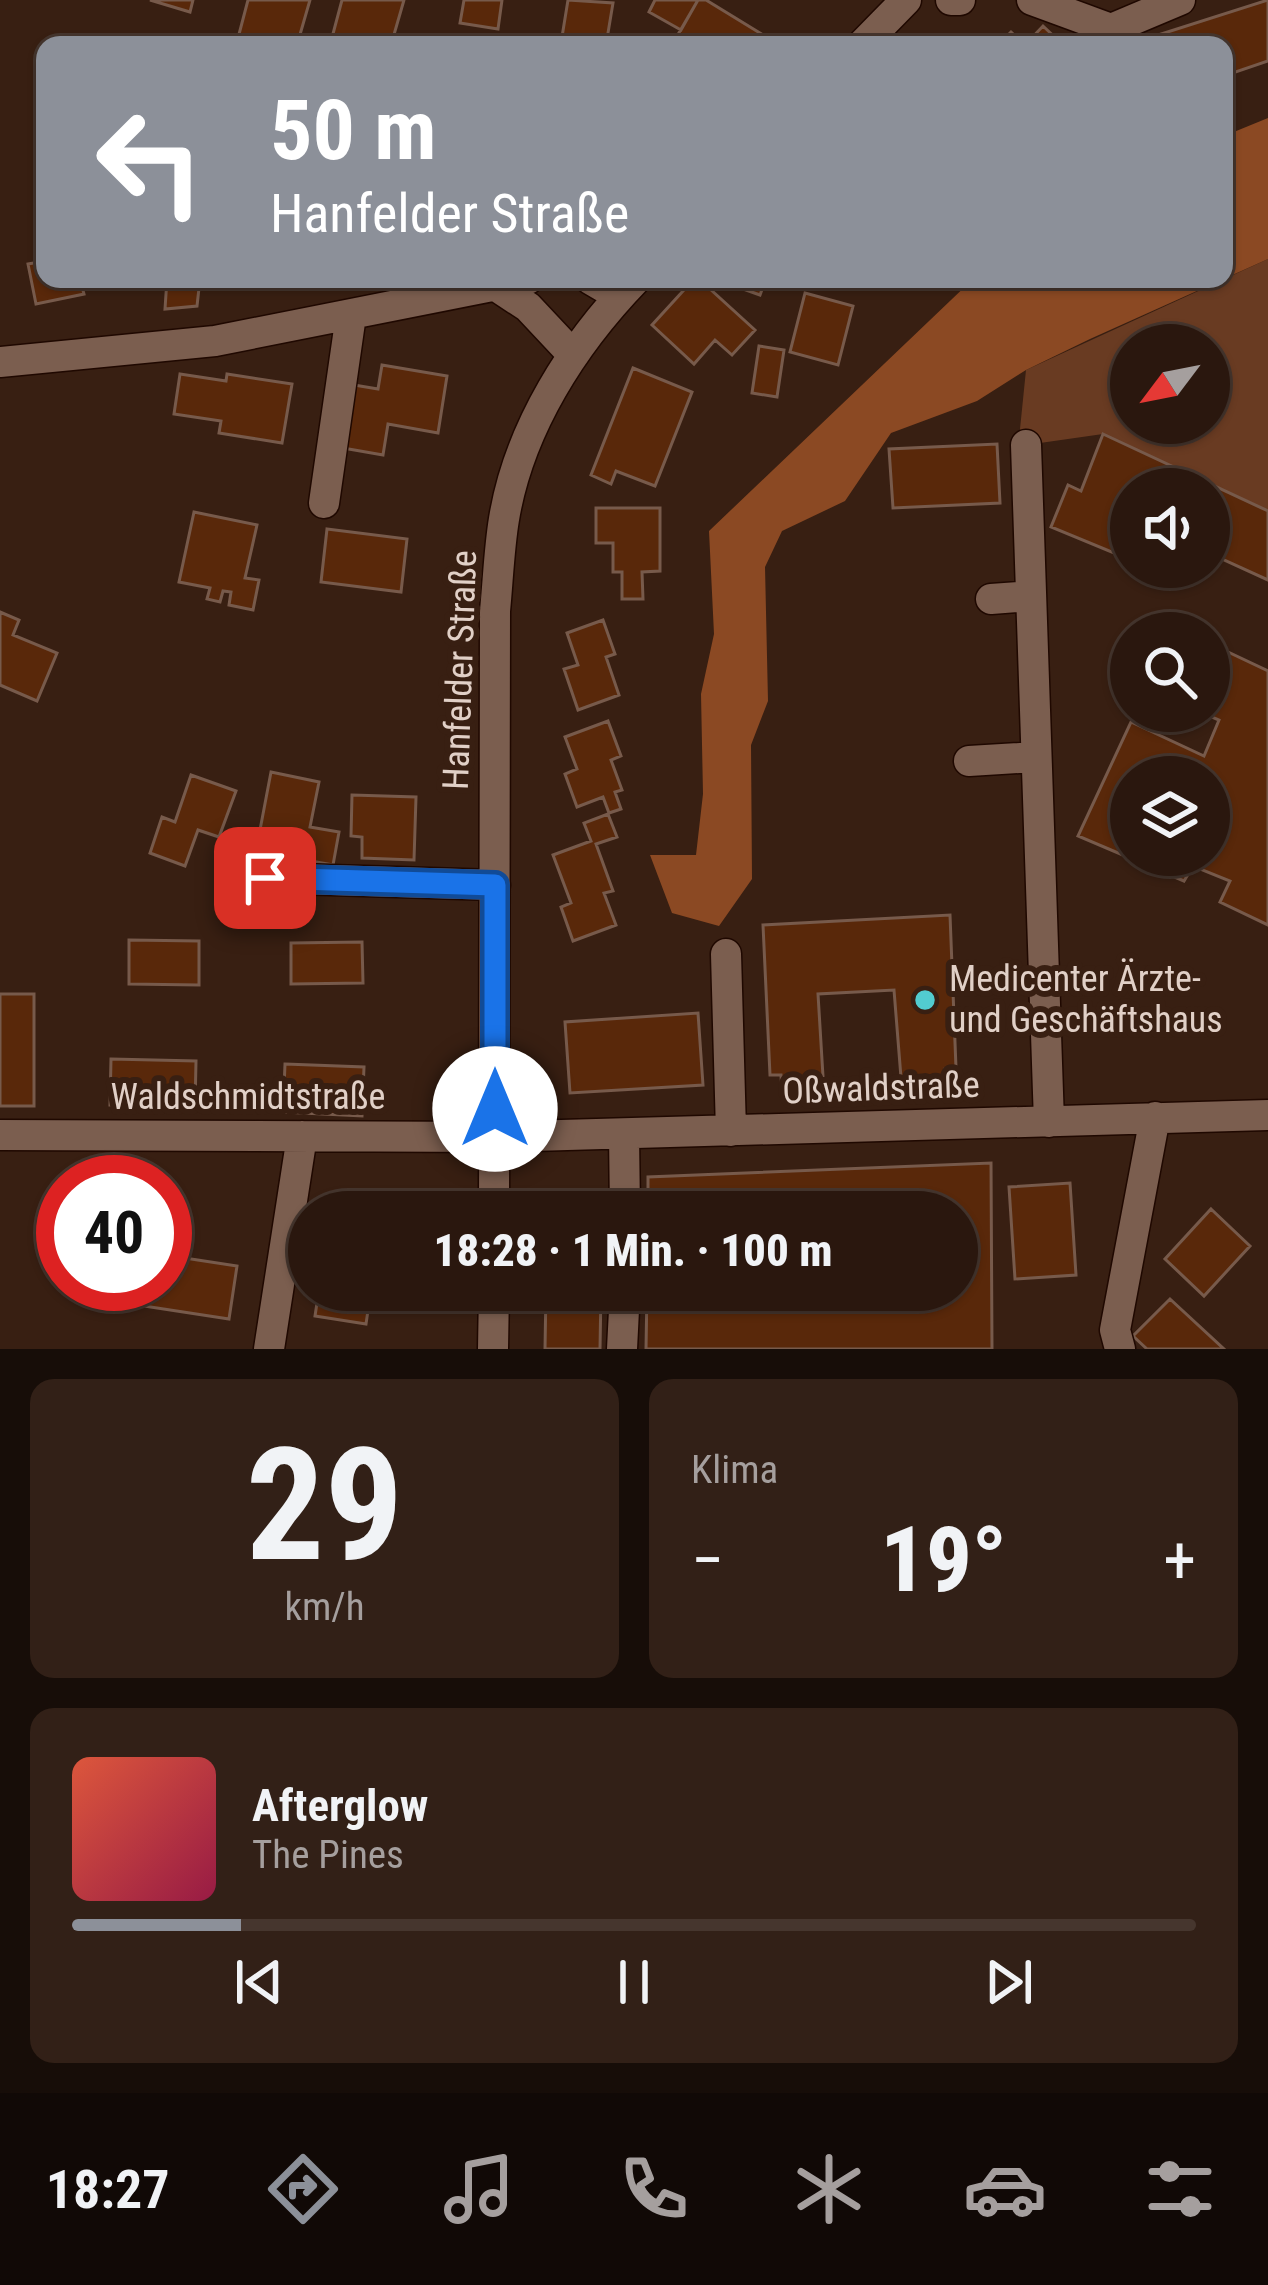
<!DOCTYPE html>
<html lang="de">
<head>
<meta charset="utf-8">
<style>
  :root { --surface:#2a170e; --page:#322017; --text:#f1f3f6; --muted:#a59f9e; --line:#46362e; --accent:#8c9099 }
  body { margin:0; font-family:"Roboto Condensed",sans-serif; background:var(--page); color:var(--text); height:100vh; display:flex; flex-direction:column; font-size:45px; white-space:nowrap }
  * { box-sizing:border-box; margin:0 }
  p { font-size:39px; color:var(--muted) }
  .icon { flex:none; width:66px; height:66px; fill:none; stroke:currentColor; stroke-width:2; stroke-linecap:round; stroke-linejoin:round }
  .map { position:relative; height:1349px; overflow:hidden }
  .details { display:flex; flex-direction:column; gap:30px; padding:30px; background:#170d08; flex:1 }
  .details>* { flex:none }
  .hud { position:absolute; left:36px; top:36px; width:1197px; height:252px; border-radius:24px; box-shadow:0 3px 9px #0004,0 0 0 3px var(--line); background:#8c9099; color:#fff; overflow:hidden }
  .needle { width:78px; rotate:238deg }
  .fabs { position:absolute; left:1110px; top:324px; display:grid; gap:24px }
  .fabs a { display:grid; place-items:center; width:120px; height:120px; border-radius:50%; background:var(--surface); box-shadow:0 3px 9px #0004,0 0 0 3px var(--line); font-size:60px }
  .speed { position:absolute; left:36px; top:1155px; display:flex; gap:24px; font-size:60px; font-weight:700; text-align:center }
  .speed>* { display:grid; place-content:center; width:156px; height:156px; border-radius:50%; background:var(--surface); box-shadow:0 3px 9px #0004,0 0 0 3px var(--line); line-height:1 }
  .speed .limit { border:18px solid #d22; background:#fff; color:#111 }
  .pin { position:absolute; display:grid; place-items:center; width:102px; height:102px; color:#fff; margin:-51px; border-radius:24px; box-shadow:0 6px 18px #0006 }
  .me { position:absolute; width:132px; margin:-66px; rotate:0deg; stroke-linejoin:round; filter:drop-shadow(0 0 9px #0008) }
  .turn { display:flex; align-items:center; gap:42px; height:252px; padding:0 36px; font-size:54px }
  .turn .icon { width:156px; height:156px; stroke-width:2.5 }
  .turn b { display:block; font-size:84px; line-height:102px }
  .big { font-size:90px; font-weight:800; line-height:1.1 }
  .details .tile { flex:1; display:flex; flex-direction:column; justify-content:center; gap:18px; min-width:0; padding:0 42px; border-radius:24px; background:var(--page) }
  .details .dial { align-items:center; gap:0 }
  .dial b { font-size:156px; line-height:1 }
  .song { display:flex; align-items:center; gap:36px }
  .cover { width:144px; height:144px; border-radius:18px; background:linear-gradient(135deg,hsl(10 70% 55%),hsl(340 70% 35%)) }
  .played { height:12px; border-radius:6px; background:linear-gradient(90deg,var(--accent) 15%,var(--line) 15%) }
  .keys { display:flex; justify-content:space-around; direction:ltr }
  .heat { display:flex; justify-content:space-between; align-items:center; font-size:66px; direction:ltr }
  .details .tiles { flex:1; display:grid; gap:30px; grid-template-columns:1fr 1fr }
  .tile:last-child { grid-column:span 2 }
  .trip { position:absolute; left:288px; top:1191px; width:690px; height:120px; border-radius:60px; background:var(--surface); box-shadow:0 3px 9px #0004,0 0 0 3px var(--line); font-weight:800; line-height:120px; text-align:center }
  .tabs { display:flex; height:192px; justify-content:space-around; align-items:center; background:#110906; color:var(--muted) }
  .tabs .icon { width:84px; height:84px }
  .tabs .selected { color:var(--accent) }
  .tabs b { font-size:54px; color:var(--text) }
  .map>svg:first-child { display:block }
</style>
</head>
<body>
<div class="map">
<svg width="1268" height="1349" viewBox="0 0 1268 1349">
  <rect width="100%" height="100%" fill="#381f12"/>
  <path fill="#693b22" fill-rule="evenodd" d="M1268,259V511L1103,434L1026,445L1020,429L1026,370ZM1131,345H1209V423H1131Z"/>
  <path fill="#8b4923" d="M1268,118V259L1090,339L1026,370L977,401L891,433L845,501L782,531L765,567L768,701L751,745L752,879L719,926L672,913L650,855H696L703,794L701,694L714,634L709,531L973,279H1224V136Z"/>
  <path fill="#59280a" stroke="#775a4b" stroke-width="3" fill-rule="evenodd" d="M150,0H193L190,12Z
    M248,0H310L297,45H261L238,38Z
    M342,0H404L391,45H330Z
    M464,0H502L498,29L460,23Z
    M568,0L613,3L606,45L561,43Z
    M655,0H698L681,30L649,12Z
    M698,0H706L765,36L759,45L673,43Z
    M1268,0V61L1224,76V45H1161L1158,35Z
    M1043,26L1063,45H998L1011,32L1025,45Z
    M45,261V279H80L84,294L36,304L28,264Z
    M167,279H200L197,306L165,309Z
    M694,279H699L755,330L732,355L715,340L694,364L652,325Z
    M734,279H766L760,295L732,285Z
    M805,293L853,306L838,365L790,352Z
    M759,346L784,350L777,397L752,393Z
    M382,365L447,376L438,433L388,424L383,455L343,448L354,385L378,389Z
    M633,368L692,392L655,486L616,471L611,484L591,475Z
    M180,374L226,381L227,374L292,384L282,443L219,433L221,421L174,414Z
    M1103,434L1268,511V580L1209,553V489H1131V560L1051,527L1068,485L1081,491Z
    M997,444L1000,503L893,508L889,449Z
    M596,508H660V571L642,572L643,599H622V572H613V543H596Z
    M194,512L257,525L245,578L259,580L253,610L229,605L231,592L223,591L220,602L207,599L210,588L179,582Z
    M327,529L407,539L401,592L321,582Z
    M1147,567H1192L1185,583Z
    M0,612L19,620L13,635L57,653L37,701L0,685Z
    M603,620L615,654L606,657L619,695L578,710L564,669L578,665L567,633Z
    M1209,643L1268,671V925L1220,902L1230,881L1193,866L1184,881L1078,836L1131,722L1204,756L1219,720L1198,711H1209ZM1131,777H1209V855H1131Z
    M608,721L621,756L611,760L622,790L615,792L621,809L609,813L603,797L577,807L565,774L577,769L565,737Z
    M271,772L319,782L310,827L339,832L333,865L256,851Z
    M191,775L236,791L219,837L198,830L185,866L150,853L162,817L175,822Z
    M352,795L416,797L414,860L362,858V837L351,836Z
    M608,814L617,837L596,844L613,891L604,893L616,925L573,941L561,907L571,903L553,855L591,841L584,823Z
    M950,915L956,1068L945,1069L947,1086L902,1090L894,990L818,994L824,1093L782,1096L781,1075H770L763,925Z
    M129,940L199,941V985L129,984Z
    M362,942L363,983L291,984V943Z
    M0,994H34V1106H0Z
    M698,1013L703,1085L570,1093L565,1022Z
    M111,1059L196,1061L195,1107L110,1105Z
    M285,1064L364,1067L362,1116L283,1112Z
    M991,1163L992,1349H646L647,1290H957V1212H648V1177Z
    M1070,1183L1076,1275L1015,1279L1009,1187Z
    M1211,1209L1250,1246L1204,1296L1165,1259Z
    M165,1255L237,1266L229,1319L144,1306L147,1284H165Z
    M319,1290H371L366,1324L315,1316Z
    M546,1290H601L600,1349H545Z
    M1170,1299L1224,1349H1147L1133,1336Z"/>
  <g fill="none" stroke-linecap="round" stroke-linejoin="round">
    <g stroke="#1f0800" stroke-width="33">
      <path id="minor" d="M951,0H960
        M1032,0L1111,29L1180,0
        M862,45L906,0
        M590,279L619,296
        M496,286L528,307L573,355
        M0,362L215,341L528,279
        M1026,445L1049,1122
        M324,503L351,315
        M991,599L1031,596
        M969,761L1036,757
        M265,878L495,885
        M726,954L731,1131
        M624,1134L625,1212
        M0,1135L495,1137L1268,1115
        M494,1212L495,611C498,581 499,549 504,519C519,428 573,344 636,279
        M269,1349L302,1136
        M493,1349L494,1290
        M622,1349L625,1290
        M1120,1349L1115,1330L1155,1117"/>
    </g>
    <use href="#minor" stroke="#7b5e4f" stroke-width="30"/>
  </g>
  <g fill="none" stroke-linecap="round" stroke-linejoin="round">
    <g stroke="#114b97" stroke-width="30">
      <path id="route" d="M265,878L495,885V1109"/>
    </g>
    <use href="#route" stroke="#1a73e8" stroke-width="21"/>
  </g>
  <circle fill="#52ccd0" stroke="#381f12" stroke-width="4.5" cx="925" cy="1000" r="12"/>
  <g text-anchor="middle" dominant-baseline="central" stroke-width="12" stroke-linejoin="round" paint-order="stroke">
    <g font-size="36" fill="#e1d0c7" stroke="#381f12">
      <text transform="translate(460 670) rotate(-88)">Hanfelder Straße</text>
      <text transform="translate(881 1088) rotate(-2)">Oßwaldstraße</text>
      <text x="248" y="1097">Waldschmidtstraße</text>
    </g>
    <g font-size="36" fill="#e1d0c7" stroke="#381f12" text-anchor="start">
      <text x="949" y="979">Medicenter Ärzte-<tspan x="949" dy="41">und Geschäftshaus</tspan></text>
    </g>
  </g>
</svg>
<div class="fabs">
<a><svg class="needle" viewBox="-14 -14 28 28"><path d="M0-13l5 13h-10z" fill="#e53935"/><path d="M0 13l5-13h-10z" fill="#a59f9e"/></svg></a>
<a><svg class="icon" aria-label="sound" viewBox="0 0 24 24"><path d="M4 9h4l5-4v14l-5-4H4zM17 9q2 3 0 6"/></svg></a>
<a><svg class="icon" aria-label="search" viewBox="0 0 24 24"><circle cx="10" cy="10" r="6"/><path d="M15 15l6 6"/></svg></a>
<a><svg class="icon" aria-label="layers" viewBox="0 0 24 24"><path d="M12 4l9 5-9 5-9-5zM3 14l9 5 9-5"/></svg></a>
</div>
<div class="speed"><div class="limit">40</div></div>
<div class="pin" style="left:265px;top:878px;background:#d93025"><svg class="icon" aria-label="arrive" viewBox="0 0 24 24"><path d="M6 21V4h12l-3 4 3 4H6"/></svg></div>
<svg class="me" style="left:495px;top:1109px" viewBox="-20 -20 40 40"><circle r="19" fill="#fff"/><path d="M0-13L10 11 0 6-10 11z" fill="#1a73e8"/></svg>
<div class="trip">18:28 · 1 Min. · 100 m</div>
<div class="hud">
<div class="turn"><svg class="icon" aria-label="left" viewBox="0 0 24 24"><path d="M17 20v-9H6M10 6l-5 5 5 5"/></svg><div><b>50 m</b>Hanfelder Straße</div></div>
</div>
</div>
<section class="details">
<div class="tiles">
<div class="tile dial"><b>29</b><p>km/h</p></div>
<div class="tile"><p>Klima</p>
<div class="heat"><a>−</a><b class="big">19°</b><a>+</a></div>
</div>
<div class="tile">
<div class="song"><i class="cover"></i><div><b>Afterglow</b><p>The Pines</p></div></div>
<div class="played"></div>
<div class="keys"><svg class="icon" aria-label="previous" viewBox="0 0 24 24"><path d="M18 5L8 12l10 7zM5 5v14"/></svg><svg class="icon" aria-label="pause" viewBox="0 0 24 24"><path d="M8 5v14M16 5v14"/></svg><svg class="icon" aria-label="next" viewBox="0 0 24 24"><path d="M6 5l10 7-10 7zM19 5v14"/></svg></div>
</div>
</div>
</section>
<nav class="tabs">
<b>18:27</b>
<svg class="icon selected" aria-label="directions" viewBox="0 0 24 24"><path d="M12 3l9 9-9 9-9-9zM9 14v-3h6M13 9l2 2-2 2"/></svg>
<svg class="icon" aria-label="music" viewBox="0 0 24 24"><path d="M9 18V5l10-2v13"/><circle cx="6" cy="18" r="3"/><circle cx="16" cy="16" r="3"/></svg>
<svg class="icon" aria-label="phone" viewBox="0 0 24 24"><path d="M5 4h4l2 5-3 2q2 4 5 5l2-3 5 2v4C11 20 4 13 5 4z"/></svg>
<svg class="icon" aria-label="climate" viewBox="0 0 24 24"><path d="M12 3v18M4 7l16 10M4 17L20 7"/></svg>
<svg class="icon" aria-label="car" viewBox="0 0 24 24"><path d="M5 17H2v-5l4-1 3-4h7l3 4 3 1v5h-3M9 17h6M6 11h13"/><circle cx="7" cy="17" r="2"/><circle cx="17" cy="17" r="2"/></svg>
<svg class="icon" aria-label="filters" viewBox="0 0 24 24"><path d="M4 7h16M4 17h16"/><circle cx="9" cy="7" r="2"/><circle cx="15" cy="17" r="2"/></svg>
</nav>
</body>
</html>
